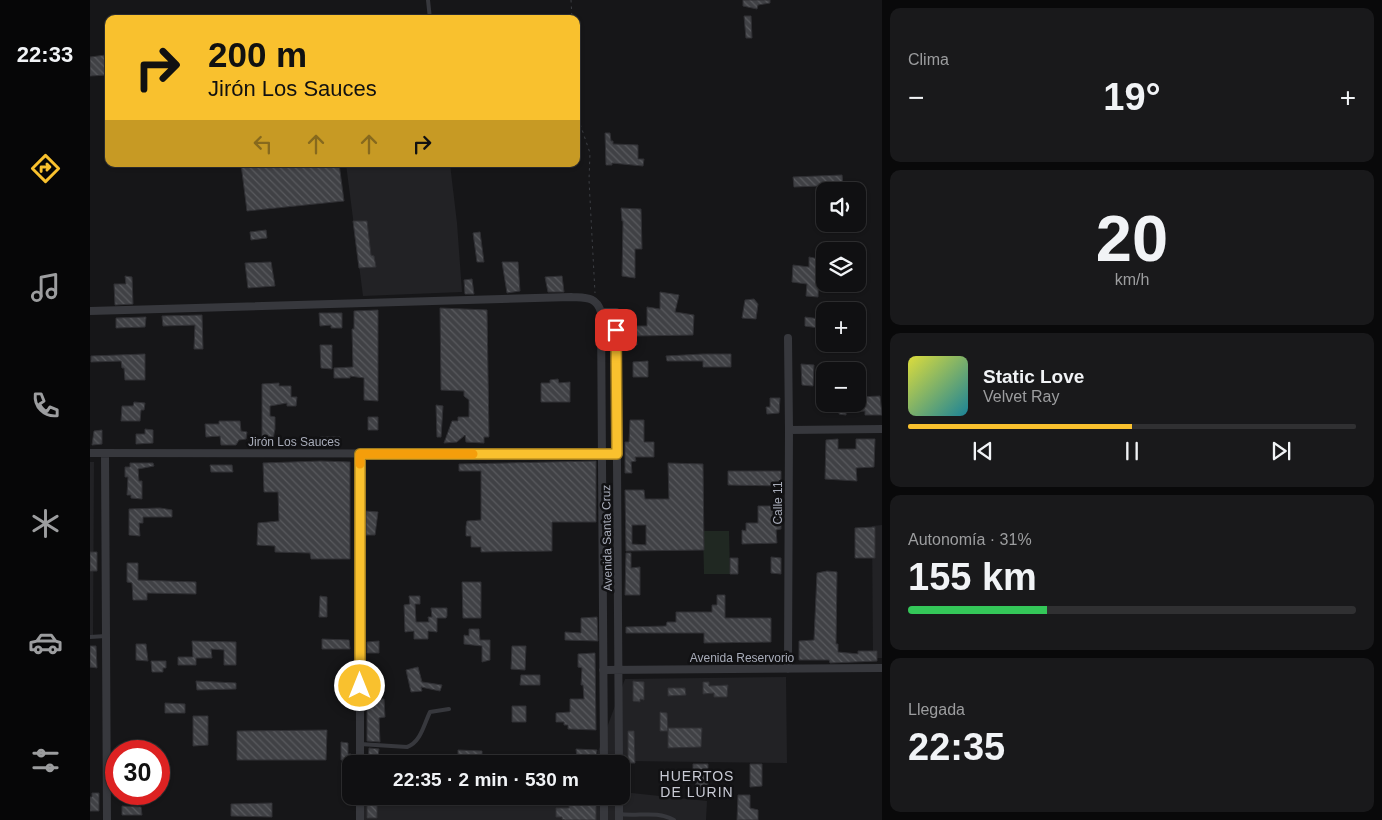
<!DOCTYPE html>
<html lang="es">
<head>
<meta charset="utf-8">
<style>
  :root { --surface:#101012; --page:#19191b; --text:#f1f3f6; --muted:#9c9d9f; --line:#303032; --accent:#f9c12e }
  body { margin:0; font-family:Arial,sans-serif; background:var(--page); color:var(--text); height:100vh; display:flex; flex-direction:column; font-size:19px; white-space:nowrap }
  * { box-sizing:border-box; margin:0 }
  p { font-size:16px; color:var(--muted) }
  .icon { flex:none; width:28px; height:28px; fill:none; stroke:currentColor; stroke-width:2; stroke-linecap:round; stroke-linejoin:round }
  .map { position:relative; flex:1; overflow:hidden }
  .details { display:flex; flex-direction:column; gap:8px; padding:8px; background:#09090a; width:500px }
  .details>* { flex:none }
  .guide { position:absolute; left:15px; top:15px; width:475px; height:152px; border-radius:10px; box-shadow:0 1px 4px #0004,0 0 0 1px var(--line); background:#f9c12e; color:#111; overflow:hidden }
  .fabs { position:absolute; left:726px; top:182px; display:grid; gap:10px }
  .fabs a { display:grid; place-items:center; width:50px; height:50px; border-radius:10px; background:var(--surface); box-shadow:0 1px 4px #0004,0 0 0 1px var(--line); font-size:25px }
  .speed { position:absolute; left:15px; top:740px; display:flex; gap:10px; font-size:25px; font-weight:700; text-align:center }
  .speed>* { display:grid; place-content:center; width:65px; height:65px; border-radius:50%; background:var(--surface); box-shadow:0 1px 4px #0004,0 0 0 1px var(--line); line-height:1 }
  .speed .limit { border:8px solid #d22; background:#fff; color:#111 }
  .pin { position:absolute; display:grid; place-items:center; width:42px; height:42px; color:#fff; margin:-21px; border-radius:10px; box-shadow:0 2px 8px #0006 }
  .me { position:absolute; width:55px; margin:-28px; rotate:0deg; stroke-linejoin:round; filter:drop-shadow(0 0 4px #0008) }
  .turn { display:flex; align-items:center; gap:18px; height:105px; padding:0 20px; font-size:22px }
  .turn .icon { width:65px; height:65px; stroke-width:2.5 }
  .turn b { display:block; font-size:35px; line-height:42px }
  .lanes { display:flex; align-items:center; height:48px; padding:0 20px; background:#0003; justify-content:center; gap:25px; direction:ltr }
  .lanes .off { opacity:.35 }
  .big { font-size:38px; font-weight:800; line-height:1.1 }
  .details .widget { flex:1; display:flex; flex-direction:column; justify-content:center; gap:8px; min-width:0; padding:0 18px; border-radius:10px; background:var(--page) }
  .details .dial { align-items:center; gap:0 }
  .dial b { font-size:65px; line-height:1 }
  .song { display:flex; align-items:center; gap:15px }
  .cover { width:60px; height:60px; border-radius:8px; background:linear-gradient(135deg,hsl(60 70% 55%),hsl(190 70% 35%)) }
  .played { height:5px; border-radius:2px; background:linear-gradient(90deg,var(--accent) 50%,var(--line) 50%) }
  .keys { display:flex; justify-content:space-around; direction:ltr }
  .heat { display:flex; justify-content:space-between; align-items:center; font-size:28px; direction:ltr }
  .charge { height:8px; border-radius:4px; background:linear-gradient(90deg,#34c759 31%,var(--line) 0) }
  .trip { position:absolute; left:252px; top:755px; width:288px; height:50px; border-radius:10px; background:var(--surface); box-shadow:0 1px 4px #0004,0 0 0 1px var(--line); font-weight:800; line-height:50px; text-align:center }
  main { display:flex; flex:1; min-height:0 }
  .tab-bar { display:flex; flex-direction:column; width:90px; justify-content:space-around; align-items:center; background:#060607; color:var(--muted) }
  .tab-bar .icon { width:35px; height:35px }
  .tab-bar .active { color:var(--accent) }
  .tab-bar b { font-size:22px; color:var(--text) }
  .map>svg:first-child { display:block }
</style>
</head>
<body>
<main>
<nav class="tab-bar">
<b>22:33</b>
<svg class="icon active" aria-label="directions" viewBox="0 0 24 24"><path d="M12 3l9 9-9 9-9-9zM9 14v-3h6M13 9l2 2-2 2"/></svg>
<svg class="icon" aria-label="music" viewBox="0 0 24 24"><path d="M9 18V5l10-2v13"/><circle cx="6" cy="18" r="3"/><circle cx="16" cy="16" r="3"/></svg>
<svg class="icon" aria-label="phone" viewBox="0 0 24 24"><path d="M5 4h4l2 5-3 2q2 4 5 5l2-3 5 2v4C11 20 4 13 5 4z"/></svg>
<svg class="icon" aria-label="climate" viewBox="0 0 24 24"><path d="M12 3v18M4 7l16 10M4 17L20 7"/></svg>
<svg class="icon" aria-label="car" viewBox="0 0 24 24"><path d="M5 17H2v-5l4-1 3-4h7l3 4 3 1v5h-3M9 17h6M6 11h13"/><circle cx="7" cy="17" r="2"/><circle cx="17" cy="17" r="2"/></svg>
<svg class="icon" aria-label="filters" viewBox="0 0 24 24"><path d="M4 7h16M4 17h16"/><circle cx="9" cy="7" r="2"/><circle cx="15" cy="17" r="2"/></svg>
</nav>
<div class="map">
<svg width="792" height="820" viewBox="0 0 792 820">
  <defs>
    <pattern id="building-back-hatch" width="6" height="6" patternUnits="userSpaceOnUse" patternTransform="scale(1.25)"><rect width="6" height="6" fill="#404145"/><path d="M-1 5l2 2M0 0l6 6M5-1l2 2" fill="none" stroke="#595a5e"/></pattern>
  </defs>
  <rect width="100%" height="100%" fill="#161618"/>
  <path fill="#222225" d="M256,164H360L367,223L372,292L273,296Z
    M0,462H4L3,637H0Z
    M792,525V658H783L782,526Z
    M696,677L697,763L537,761L532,792L617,801L616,820H270L271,796H531V764H274V758L506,757L535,679Z"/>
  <path fill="#202822" d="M613,531H639L640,574H614Z"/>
  <path fill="url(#building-back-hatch)" stroke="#303034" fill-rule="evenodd" d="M653,0H680V3L668,5L667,9L653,6Z
    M654,16H661L662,38H656Z
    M16,55L18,75L0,76V57Z
    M515,133H520L521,141H523V144L548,145V159H554L553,166L522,163V165H516Z
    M151,164H249L254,201L157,211Z
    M752,175L753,185L704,187L703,177Z
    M531,208L551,209L552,249H545V278L532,276L533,221H532Z
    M263,221H277L281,255L284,256L286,267L269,268Z
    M176,230L177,238L161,240L160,232Z
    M390,232L394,262H387L383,233Z
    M719,257L734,260L733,267L729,266L728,297L716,296L717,284L702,282L703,265L719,267Z
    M181,262L185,286L158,288L155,263Z
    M412,262H428L430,291L417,293Z
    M35,276L42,277L43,304L25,305L24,284H36Z
    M472,276L474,292H458L455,277Z
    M382,279L384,294H375L374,280Z
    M570,292L589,295L585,312L604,315L603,335L546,336L547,345H535V335H538V326H557V307L570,309Z
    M664,299L668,304L666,319L652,318L655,300Z
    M350,308L397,310L399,437H394V443L376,442L375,435L367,442L354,443L362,421H368V417H379V400L374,396V391L351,390Z
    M288,310V401L274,400V378L260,376V378H244V368L263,367L262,329H264V311Z
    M229,313H252V328H241V325L230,326Z
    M112,315L113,349H104L105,325L73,326L72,316Z
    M56,317L55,327L26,328V318Z
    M715,317L730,319L729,328L715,326Z
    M230,345H242V369L231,368Z
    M55,354V380H35L34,368H32L31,361L1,362V356Z
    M613,354H641V367H613V361H577L576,356Z
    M558,361V377H543V362Z
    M711,364L724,365L723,386L712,385Z
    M468,379L469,383L480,382V402H451V383H460V380Z
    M189,383V386H201V397H207L206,406H197V403L180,406V416L185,417V429L182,444H172V384Z
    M790,396L792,415H775V411L756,412V415L749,414L750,404H768V397Z
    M680,398H690L689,413L677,414L676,407H680Z
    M44,402L55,403L54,410H51L50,421H31L32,406H43Z
    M346,405L353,406L351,437H347Z
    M278,417H288V430H278Z
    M540,420H554V442H564V457H545L546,461L541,462L542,473H535V442H539Z
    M129,421H150L151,431L157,432L156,439L149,440L146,445H131L130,436L116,437L115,424H129Z
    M55,429L63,430V443L46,444V434H55Z
    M12,430V444L2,445L4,431Z
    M230,437H250V444H230Z
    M748,439V449H766V439H785L784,467L766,468L767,481L735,479L736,440Z
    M231,461L260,462V559H221L220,553L185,552V546L167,545L168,523L189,521L188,492H174L173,463Z
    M506,461V522H462V551L391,552V547H381V536H376V526L377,521L391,520V471H369V464Z
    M40,463H63L64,466L48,469L49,481H52V499L41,498V495H37L38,477H35V467H40Z
    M578,463L613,464L614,550L536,551L535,490H554L555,499H579ZM542,525H556V545L542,544Z
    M120,465H142L143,472H121Z
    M638,471H691V486L638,485Z
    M668,506H691V529L686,530L687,543L652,544V530L656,531V523H668Z
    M70,508L82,510V517H53V523H49L50,536L39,535V509Z
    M276,511L288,512L285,535H276Z
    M785,527V558H765V528Z
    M0,552H7V571H0Z
    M536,553H541V568L550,567V595H535Z
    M681,557L691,558V574L681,573Z
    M640,558H648V574H640Z
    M37,563H48V580L106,582V594L57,593V600H43L42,583L37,582Z
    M737,571L747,572L746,644H748V652L768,654V651H787V661L740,663L739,660H709V641L724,640L727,573Z
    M372,582H391V618H373Z
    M627,595H635V618H681V642L614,643V633H536V627L576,626L577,622H586V612H622V605H627Z
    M230,596L237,597V617H229Z
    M319,596H330V604H325L326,622H339L338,617H342L341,608H357V616L356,618H347V632L338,631V639H324V631L315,632L314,605L320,604Z
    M507,617L508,641L475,640V632L491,633V618Z
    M379,629H389L390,640H400V660L392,662V646L374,644V635L379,636Z
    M232,639L259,640L260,649H232Z
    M102,641L146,642V665H134V650L121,649L122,658H106V665H88V657H103Z
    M289,641V653H277V642Z
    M46,644H56L58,661L46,660Z
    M0,646H6L7,668L0,667Z
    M422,646H436L435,670L421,669Z
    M505,653L506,730L478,729V725H474V722H466V713L480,712V699H494L493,685H491L492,668L488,667V654Z
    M61,661H76V668H73V672H62Z
    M328,667L332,682L352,685L350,691L331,687L332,691L321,692L316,670Z
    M431,675H450V685H430Z
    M106,681L146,683V689L107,690Z
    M543,681L554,682V700L550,699V702L543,701Z
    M613,682H619V686L638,685L637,697H624V693L613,694Z
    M578,688H595L596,695L578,696Z
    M277,699H294L295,717L289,718L290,742L277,741Z
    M75,703L95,704V713H75Z
    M422,706H436V722H422Z
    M570,712L577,713L578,731H570Z
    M103,716H118V745L103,746Z
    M578,728H612L611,747L578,748Z
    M237,730L236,760H147V731Z
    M538,731H544L545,763H538Z
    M251,742L258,743V754H261V775H254L253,760H251Z
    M279,748L289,749L287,764H278Z
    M486,749L507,750L506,758H487Z
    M368,750L392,751V759H368Z
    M603,764H618V798H607L605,789L608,773H603Z
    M660,764H672V786L660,787Z
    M2,793H9V811H0V797H2Z
    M648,795H660V808L668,810V820H647Z
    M277,796H287V818H277Z
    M479,796H501V799L506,800V820H475L472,819V817H466V808H479Z
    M182,803V817L141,816V804Z
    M32,806L51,807L52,815H32Z"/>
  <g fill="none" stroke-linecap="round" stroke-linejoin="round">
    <path stroke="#3d3f44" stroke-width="1" stroke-dasharray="2.5 4" stroke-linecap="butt" d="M481,0L482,19
      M486,112L500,153L499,180L505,293"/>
    <path stroke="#37383d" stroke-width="4" d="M338,0L340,19
      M0,637L16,636
      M270,744L317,747C331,742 334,724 340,712L359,709
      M529,814C548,817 566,810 584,820"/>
    <path stroke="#37383d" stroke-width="8" d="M0,311L481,297C496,298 506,296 511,312L514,764
      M511,312H526L529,764
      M699,430L792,429
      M0,453L527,454
      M15,453L17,820
      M698,669L699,430L698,338
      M513,670L792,668
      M270,764V454
      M514,796V820
      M270,820V796
      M529,820V796"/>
  </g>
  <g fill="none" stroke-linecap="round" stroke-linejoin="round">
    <g stroke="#a27d1e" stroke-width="12">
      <path id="route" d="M270,686V454H527L526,330"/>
    </g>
    <use href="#route" stroke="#f9c12e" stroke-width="9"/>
    <path stroke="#f59e0b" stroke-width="9" d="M270,464V454H383"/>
  </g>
  <g text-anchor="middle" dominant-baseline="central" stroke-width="5" stroke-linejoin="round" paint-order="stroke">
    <g font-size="12" fill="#a8acb9" stroke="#111113">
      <text x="204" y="442">Jirón Los Sauces</text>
      <text transform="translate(688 503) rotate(-90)">Calle 11</text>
      <text transform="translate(517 538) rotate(-91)">Avenida Santa Cruz</text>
      <text x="652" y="658">Avenida Reservorio</text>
    </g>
    <g font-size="14" letter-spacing="1" fill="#c9cbd5" stroke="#111113">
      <text x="607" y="776">HUERTOS<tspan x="607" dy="16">DE LURIN</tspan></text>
    </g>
  </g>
</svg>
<div class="fabs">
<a><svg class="icon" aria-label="sound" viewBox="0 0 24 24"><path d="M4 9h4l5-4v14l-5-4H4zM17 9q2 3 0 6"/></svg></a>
<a><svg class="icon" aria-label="layers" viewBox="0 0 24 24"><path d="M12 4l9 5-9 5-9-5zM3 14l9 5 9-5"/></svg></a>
<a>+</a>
<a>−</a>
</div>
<div class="speed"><div class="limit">30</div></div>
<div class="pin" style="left:526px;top:330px;background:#d93025"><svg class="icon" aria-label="arrive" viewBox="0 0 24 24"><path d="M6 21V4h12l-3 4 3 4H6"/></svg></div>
<svg class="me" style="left:270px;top:686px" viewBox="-20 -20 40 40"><circle r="17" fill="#f9c12e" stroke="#fff" stroke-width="3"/><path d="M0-11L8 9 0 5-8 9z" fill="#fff"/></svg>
<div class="trip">22:35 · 2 min · 530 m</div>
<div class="guide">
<div class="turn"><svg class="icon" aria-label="right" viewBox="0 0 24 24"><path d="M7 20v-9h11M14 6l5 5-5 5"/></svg><div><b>200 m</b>Jirón Los Sauces</div></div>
<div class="lanes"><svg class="icon off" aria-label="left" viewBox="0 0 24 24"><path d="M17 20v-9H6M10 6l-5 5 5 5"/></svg><svg class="icon off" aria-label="ahead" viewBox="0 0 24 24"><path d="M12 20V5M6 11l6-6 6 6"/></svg><svg class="icon off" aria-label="ahead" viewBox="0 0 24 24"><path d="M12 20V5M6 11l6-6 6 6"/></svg><svg class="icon" aria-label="right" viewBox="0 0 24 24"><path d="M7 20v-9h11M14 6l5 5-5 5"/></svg></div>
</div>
</div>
<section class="details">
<div class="widget"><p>Clima</p>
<div class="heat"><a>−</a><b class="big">19°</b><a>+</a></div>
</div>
<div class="widget dial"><b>20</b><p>km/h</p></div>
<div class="widget">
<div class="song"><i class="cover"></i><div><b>Static Love</b><p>Velvet Ray</p></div></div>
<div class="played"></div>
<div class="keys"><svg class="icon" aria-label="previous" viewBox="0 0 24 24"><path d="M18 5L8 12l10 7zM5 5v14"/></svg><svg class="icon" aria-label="pause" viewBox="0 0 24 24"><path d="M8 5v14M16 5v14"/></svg><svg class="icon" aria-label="next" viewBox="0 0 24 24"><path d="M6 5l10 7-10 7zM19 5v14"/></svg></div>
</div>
<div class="widget"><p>Autonomía · 31%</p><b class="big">155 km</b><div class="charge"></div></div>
<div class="widget"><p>Llegada</p><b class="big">22:35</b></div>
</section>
</main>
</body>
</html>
